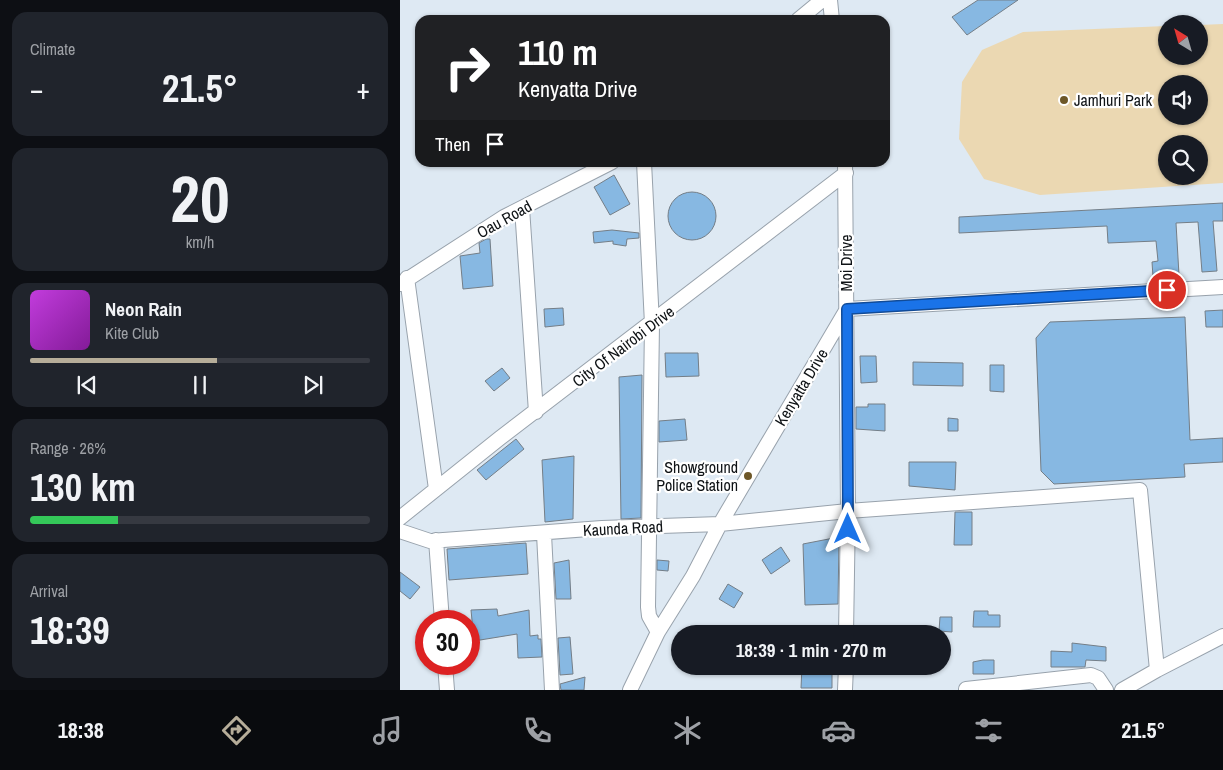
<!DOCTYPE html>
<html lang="en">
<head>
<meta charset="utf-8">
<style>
  :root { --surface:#171b24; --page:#20242c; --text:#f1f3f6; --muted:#9ea1a6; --line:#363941; --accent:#b6ad99 }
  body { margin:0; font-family:"Archivo Narrow",sans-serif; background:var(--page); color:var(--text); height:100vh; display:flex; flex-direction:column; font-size:19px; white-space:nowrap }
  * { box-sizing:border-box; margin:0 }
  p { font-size:16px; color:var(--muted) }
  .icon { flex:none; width:28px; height:28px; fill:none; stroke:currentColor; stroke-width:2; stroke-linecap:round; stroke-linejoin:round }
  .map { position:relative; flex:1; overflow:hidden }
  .drawer { display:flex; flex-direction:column; gap:12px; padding:12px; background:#0d0f14; width:400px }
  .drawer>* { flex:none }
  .guide { position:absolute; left:15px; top:15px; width:475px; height:152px; border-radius:15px; box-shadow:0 1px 4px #0004; background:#202124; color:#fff; overflow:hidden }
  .needle { width:32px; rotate:323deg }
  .buttons { position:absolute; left:758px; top:15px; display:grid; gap:10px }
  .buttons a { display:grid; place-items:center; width:50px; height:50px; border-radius:50%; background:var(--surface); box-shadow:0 1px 4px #0004; font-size:25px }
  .speed { position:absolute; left:15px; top:610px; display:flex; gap:10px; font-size:25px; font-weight:700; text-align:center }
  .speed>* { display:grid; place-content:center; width:65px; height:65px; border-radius:50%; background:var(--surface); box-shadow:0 1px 4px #0004; line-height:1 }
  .speed .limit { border:8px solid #d22; background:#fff; color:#111 }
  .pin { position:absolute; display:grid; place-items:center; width:42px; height:42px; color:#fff; margin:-21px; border:2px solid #fff; border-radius:50%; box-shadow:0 1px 5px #0007 }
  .me { position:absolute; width:55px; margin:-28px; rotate:0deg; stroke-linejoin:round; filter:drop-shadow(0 0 4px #0008) }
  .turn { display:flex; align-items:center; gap:18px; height:105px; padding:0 20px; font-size:22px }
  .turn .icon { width:65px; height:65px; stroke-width:2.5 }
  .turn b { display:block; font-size:35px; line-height:42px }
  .then { display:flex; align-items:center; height:48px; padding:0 20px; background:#0003; gap:10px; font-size:19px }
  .big { font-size:38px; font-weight:700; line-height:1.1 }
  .drawer .card { flex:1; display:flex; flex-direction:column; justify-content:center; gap:8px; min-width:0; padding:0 18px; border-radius:15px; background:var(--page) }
  .drawer .dial { align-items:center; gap:0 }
  .dial b { font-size:65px; line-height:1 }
  .song { display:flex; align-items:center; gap:15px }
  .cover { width:60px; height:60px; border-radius:8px; background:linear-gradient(135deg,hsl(290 70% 55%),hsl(290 70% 35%)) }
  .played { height:5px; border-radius:2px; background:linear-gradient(90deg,var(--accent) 55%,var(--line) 55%) }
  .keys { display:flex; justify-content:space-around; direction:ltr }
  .heat { display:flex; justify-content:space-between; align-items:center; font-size:28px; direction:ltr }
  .charge { height:8px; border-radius:4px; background:linear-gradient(90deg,#34c759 26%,var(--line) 0) }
  .trip { position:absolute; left:271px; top:625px; width:280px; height:50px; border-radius:25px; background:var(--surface); box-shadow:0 1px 4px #0004; font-weight:700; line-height:50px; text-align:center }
  .tabs { display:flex; height:80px; justify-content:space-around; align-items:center; background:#090b0e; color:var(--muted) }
  .tabs .icon { width:35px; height:35px }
  .tabs .current { color:var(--accent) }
  .tabs b { font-size:22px; color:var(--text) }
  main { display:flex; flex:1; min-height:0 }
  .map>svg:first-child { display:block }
</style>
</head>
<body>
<main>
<section class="drawer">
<div class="card"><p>Climate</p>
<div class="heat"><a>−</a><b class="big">21.5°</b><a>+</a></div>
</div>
<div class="card dial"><b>20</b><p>km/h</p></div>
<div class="card">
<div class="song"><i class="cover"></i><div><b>Neon Rain</b><p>Kite Club</p></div></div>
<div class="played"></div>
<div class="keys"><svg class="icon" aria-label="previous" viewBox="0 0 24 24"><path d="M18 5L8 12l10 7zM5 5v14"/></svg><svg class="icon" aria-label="pause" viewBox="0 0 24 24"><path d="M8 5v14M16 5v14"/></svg><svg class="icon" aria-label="next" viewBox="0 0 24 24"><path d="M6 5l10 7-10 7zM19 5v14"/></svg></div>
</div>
<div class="card"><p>Range · 26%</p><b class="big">130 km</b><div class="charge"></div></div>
<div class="card"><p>Arrival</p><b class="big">18:39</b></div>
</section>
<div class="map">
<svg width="823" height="690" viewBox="0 0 823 690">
  <rect width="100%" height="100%" fill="#dee9f3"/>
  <path fill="#ebd8b2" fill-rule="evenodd" d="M823,24V183L640,195L584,179L559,139L562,82L582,50L623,32L766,26V56H799V25ZM766,84H799V116H766ZM766,144H799V176H766Z"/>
  <path fill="#87b8e2" stroke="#747e87" d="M578,0H618L567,35L552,17Z
    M214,175L230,204L210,215L194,187Z
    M268 216a24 24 0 1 1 48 0a24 24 0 1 1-48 0Z
    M823,203V221H813L817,271L802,272L798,222L776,223L779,275L753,277L752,262L758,261L756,241L708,243L707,226L559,233V217Z
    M212,230L239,233V238L227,239L226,246L213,244V241L194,243L193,232Z
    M86,239H90L93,286L63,289L60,256L80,253L79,243Z
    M163,308L164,325L145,327L144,309Z
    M823,310V327H806L805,311Z
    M785,317L790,440L823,438V462L784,464L785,477L654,484L641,471L636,338L650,322Z
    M265,353H298L299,376L266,377Z
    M460,356H476L477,382L461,383Z
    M513,362L563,363V386L513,385Z
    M590,365H604V392L590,391Z
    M102,368L110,378L94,391L85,381Z
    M242,375L241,518L221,519L219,377Z
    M468,404H485V431L456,429V407H468Z
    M548,418L558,419V431H548Z
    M285,419L287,440L259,442V421Z
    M116,439L124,449L86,480L77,470Z
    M174,456L173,519L145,522L142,460Z
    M509,462H556L555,490L509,486Z
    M555,512H572V545H554Z
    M439,537L438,604L405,605L403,544Z
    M126,543L128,574L49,580L47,549Z
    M381,547L390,561L371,574L362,560Z
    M169,560L171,599H156L154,563Z
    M257,560L269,561L268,571L257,570Z
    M0,572L20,587L10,599L0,591Z
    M328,584L343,593L334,608L319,599Z
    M97,609L98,616L129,610L130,636L138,635V639H141L142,657L118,658L117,634L74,641L71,610Z
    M574,611H588V615H600V627H573Z
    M540,617H552V632L539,631Z
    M170,637L173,674L160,675L158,638Z
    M672,643L706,647V661L686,660L685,667H651V651L672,652Z
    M583,660H594V674H573V662Z
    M402,666H432V688H401Z
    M185,677L184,690H161L160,684Z"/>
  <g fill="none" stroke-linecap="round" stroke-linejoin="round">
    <g stroke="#98a2ac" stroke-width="16">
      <path id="minor" d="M430,0L432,20
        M398,20L422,0
        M244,162L252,324L248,607L249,616L258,632
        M445,162L448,511L446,634
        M122,208L136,412
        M7,278L36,489
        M0,284L104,217L212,162
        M0,518L100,438L446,173
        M0,531L30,541L202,528L320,524L448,511L740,490L757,670
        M144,534L152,690
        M36,540L42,621
        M45,664L47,690
        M566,689L691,675L698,678L706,690
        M230,690L258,632L293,576L320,524L447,309L823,287
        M445,690L446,666
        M722,690L757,670L823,636"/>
    </g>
    <use href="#minor" stroke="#fff" stroke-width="14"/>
  </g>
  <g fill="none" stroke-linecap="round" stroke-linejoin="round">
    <g stroke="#114b97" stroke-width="12">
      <path id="route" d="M448,529L447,309L767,290"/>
    </g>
    <use href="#route" stroke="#1a73e8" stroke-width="9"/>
  </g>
  <g fill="#6d5727" stroke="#fff" stroke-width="2">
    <circle cx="664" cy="100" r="5"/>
    <circle cx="348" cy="476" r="5"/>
  </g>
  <g text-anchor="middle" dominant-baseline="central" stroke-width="4.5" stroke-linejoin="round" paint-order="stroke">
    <g font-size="16" fill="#0e1215" stroke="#fff" text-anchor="start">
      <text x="674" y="100">Jamhuri Park</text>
      <text x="338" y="467" text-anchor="end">Showground<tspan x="338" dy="18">Police Station</tspan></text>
    </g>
    <g font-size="16" fill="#0e1215" stroke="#fff">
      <text transform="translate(104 219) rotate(-29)">Oau Road</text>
      <text transform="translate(446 263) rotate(-90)">Moi Drive</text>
      <text transform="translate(223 346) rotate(-37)">City Of Nairobi Drive</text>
      <text transform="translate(401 387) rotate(-59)">Kenyatta Drive</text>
      <text transform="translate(223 528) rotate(-3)">Kaunda Road</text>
    </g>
  </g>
</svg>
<div class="buttons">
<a><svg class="needle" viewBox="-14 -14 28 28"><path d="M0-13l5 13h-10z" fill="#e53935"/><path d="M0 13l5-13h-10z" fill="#9ea1a6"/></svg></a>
<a><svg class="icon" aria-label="sound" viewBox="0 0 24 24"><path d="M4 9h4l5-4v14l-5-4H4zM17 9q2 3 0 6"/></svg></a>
<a><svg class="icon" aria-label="search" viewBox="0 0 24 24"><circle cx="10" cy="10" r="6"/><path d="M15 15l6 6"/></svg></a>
</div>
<div class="speed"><div class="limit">30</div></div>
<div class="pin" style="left:767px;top:290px;background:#d93025"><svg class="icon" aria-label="arrive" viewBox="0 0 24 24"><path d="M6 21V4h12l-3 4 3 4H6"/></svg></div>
<svg class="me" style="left:448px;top:529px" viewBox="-20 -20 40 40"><path d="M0-17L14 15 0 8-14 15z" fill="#1a73e8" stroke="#fff" stroke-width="4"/></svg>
<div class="trip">18:39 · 1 min · 270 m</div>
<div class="guide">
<div class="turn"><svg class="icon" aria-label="right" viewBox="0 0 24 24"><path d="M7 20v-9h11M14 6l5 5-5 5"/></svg><div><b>110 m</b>Kenyatta Drive</div></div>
<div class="then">Then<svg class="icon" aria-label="arrive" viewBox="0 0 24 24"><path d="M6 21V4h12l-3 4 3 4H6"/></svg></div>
</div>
</div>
</main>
<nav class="tabs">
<b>18:38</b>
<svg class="icon current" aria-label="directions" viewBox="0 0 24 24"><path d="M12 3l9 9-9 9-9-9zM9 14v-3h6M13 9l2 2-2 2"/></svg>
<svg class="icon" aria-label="music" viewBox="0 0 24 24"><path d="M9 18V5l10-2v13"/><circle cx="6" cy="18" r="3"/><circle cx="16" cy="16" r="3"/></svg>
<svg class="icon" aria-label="phone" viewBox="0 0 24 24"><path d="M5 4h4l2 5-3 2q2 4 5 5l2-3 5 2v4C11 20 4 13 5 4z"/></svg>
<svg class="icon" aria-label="climate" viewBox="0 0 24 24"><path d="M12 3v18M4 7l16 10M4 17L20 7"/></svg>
<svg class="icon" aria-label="car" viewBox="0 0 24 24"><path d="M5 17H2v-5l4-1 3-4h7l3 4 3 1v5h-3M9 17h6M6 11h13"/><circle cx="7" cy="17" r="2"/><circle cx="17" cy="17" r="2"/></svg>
<svg class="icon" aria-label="filters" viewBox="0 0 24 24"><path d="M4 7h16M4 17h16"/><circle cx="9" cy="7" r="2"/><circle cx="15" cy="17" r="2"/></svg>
<b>21.5°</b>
</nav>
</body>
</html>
